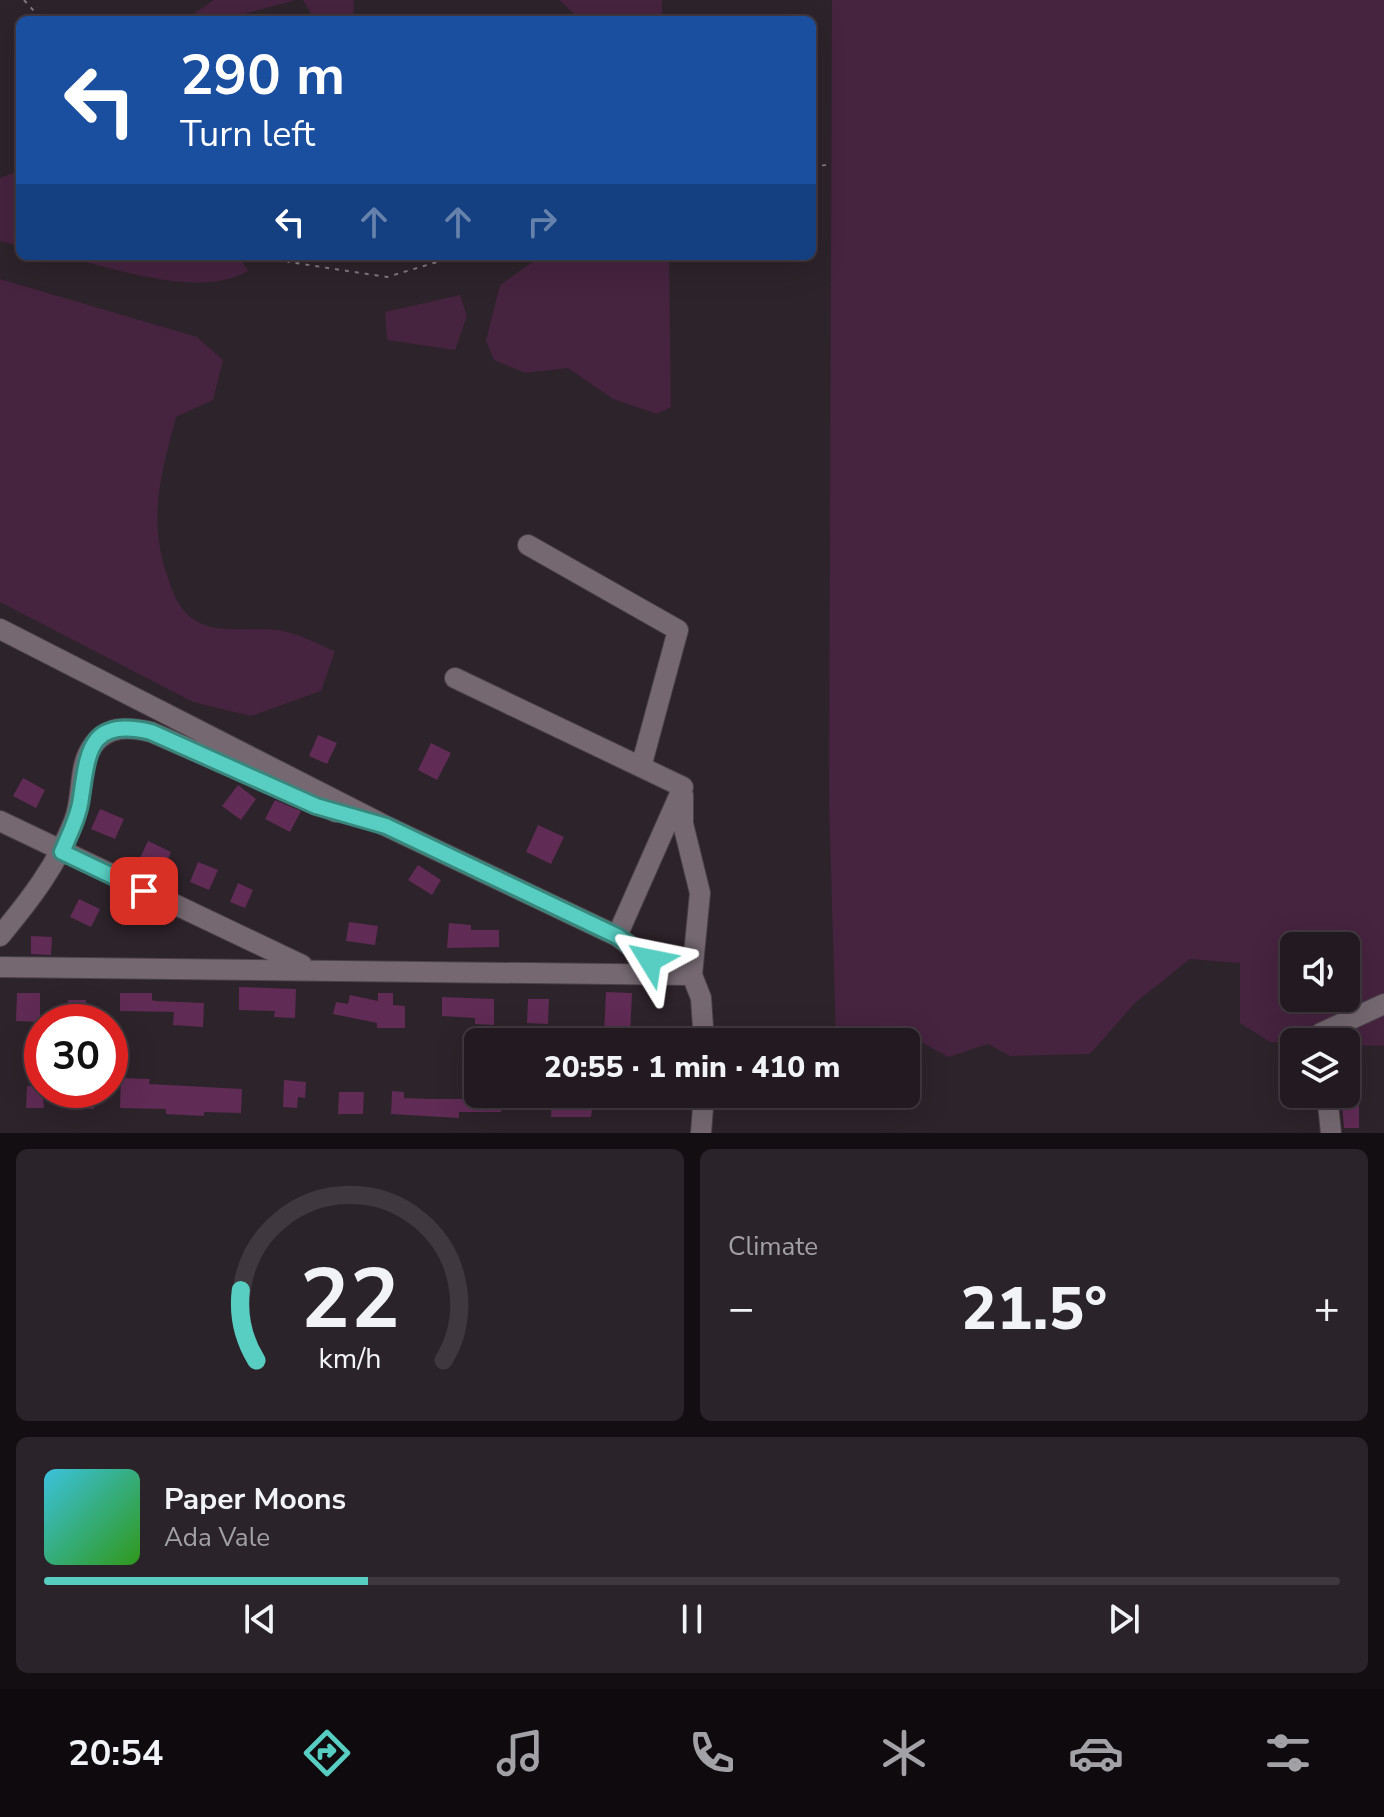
<!DOCTYPE html>
<html lang="en">
<head>
<meta charset="utf-8">
<style>
  :root { --surface:#221a20; --page:#2a2329; --text:#f1f3f6; --muted:#a2a1a5; --line:#3f383e; --accent:#57cec1 }
  body { margin:0; font-family:"Nunito Sans",sans-serif; background:var(--page); color:var(--text); height:100vh; display:flex; flex-direction:column; font-size:30px; white-space:nowrap }
  * { box-sizing:border-box; margin:0 }
  p { font-size:26px; color:var(--muted) }
  .icon { flex:none; width:44px; height:44px; fill:none; stroke:currentColor; stroke-width:2; stroke-linecap:round; stroke-linejoin:round }
  .map { position:relative; height:1133px; overflow:hidden }
  .sheet { display:flex; flex-direction:column; gap:16px; padding:16px; background:#130e12; flex:1 }
  .sheet>* { flex:none }
  .hud { position:absolute; left:16px; top:16px; width:800px; height:244px; border-radius:12px; box-shadow:0 8px 32px #0002,0 0 0 2px var(--line); background:#1a4fa0; color:#fff; overflow:hidden }
  .buttons { position:absolute; left:1280px; top:932px; display:grid; gap:16px }
  .buttons a { display:grid; place-items:center; width:80px; height:80px; border-radius:12px; background:var(--surface); box-shadow:0 8px 32px #0002,0 0 0 2px var(--line); font-size:40px }
  .speed { position:absolute; left:24px; top:1004px; display:flex; gap:16px; font-size:40px; font-weight:700; text-align:center }
  .speed>* { display:grid; place-content:center; width:104px; height:104px; border-radius:50%; background:var(--surface); box-shadow:0 8px 32px #0002,0 0 0 2px var(--line); line-height:1 }
  .speed .limit { border:12px solid #d22; background:#fff; color:#111 }
  .pin { position:absolute; display:grid; place-items:center; width:68px; height:68px; color:#fff; margin:-34px; border-radius:16px; box-shadow:0 4px 12px #0006 }
  .me { position:absolute; width:88px; margin:-44px; rotate:305deg; stroke-linejoin:round; filter:drop-shadow(0 0 6px #0008) }
  .turn { display:flex; align-items:center; gap:28px; height:168px; padding:0 32px; font-size:36px }
  .turn .icon { width:104px; height:104px; stroke-width:2.5 }
  .turn b { display:block; font-size:56px; line-height:68px }
  .lanes { display:flex; align-items:center; height:76px; padding:0 32px; background:#0003; justify-content:center; gap:40px; direction:ltr }
  .lanes .off { opacity:.35 }
  .big { font-size:60px; font-weight:800; line-height:1.1 }
  .sheet .card { flex:1; display:flex; flex-direction:column; justify-content:center; gap:12px; min-width:0; padding:0 28px; border-radius:12px; background:var(--page) }
  .sheet .dial { align-items:center; gap:0 }
  .dial svg { height:208px; overflow:visible; fill:none; stroke:var(--line); stroke-width:7; stroke-linecap:round; text-anchor:middle }
  .dial text { fill:var(--text); stroke:none }
  .song { display:flex; align-items:center; gap:24px }
  .cover { width:96px; height:96px; border-radius:12px; background:linear-gradient(135deg,hsl(190 70% 55%),hsl(110 70% 35%)) }
  .played { height:8px; border-radius:4px; background:linear-gradient(90deg,var(--accent) 25%,var(--line) 25%) }
  .keys { display:flex; justify-content:space-around; direction:ltr }
  .heat { display:flex; justify-content:space-between; align-items:center; font-size:44px; direction:ltr }
  .sheet .tiles { flex:1; display:grid; gap:16px; grid-template-columns:1fr 1fr }
  .card:last-child { grid-column:span 2 }
  .trip { position:absolute; left:464px; top:1028px; width:456px; height:80px; border-radius:12px; background:var(--surface); box-shadow:0 8px 32px #0002,0 0 0 2px var(--line); font-weight:800; line-height:80px; text-align:center }
  .tabs { display:flex; height:128px; justify-content:space-around; align-items:center; background:#0e0a0d; color:var(--muted) }
  .tabs .icon { width:56px; height:56px }
  .tabs .active { color:var(--accent) }
  .tabs b { font-size:36px; color:var(--text) }
  .map>svg:first-child { display:block }
</style>
</head>
<body>
<div class="map">
<svg width="1384" height="1133" viewBox="0 0 1384 1133">
  <rect width="100%" height="100%" fill="#2d232a"/>
  <path fill="#46233f" fill-rule="evenodd" d="M214,0H296L222,20H199L195,13Z
    M303,0H354L353,19L315,20Z
    M559,0H662V20H581Z
    M832,0H1384V1046L1270,1042L1240,1023V963L1190,959L1135,1003L1090,1054L1010,1056L988,1044L948,1057L892,1026L836,1042L829,801ZM1294,946H1346V998H1294Z
    M20,170V246L0,241V178Z
    M62,256H239L248,271C200,299 113,268 62,256Z
    M556,256H669L671,407L657,414L613,399L568,368L525,373L494,360L486,341L500,285L534,261Z
    M0,279L197,337L223,360L213,400L176,417C161,475 147,519 168,578C174,596 180,612 198,622C221,634 253,627 277,630C296,632 317,644 335,651L321,691L251,716L193,702L0,602Z
    M460,295L467,316L455,350L387,340L385,312Z"/>
  <path fill="#602b55" d="M318,735L337,743L327,764L309,756Z
    M431,743L451,753L437,780L418,770Z
    M23,778L45,790L36,808L13,796Z
    M238,785L256,799L241,820L222,806Z
    M275,800L301,811L290,832L265,819Z
    M100,809L124,819L115,839L91,829Z
    M538,825L564,837L551,864L526,852Z
    M148,841L171,852L163,870L140,858Z
    M198,862L218,870L209,890L190,882Z
    M418,865L441,880L432,895L408,880Z
    M238,883L253,890L245,908L230,902Z
    M79,899L100,909L91,927L70,917Z
    M349,922L378,926L375,945L346,941Z
    M449,923L471,925V930H499V947L447,948Z
    M31,936L52,937L51,955L31,954Z
    M239,987L296,989L295,1018L274,1017L275,1011L239,1010Z
    M606,992L632,993L630,1035L604,1034Z
    M17,993H40V1022L16,1021Z
    M120,993H152V1000L156,1001L204,1003L203,1027L173,1025L174,1012L120,1011Z
    M378,993H393V1005L405,1006V1028H377V1023L333,1014L336,1002L348,1004L350,995L378,1001Z
    M442,997L494,999V1025L475,1024V1018L442,1016Z
    M528,999H549L548,1024L527,1023Z
    M68,1000H86V1022L67,1021Z
    M121,1078L150,1079L149,1084L242,1089L241,1113L204,1112V1116L166,1114V1109L120,1108Z
    M284,1080L306,1082L305,1098L298,1097L297,1108L283,1107Z
    M27,1086L42,1087L44,1108H26Z
    M71,1090H94V1109L70,1108Z
    M392,1091L404,1092V1098L432,1099H476V1094H500L501,1112H459V1118L391,1114Z
    M339,1092H364L363,1114H338Z
    M552,1094H594L591,1117H551Z
    M1342,1105H1359V1128H1344Z"/>
  <g fill="none" stroke-linecap="round" stroke-linejoin="round">
    <g stroke="#4a4248" stroke-width="22">
      <path id="minor" d="M528,545L678,630L641,767
        M0,629L386,826L617,936L666,973
        M455,678L683,787L617,936
        M683,795V824L700,893L692,975L701,998L704,1042
        M0,821L302,965
        M0,936C30,900 57,865 74,821C84,797 77,765 94,744C109,725 130,727 151,732L336,812
        M0,967L692,975
        M1322,1042L1321,1033L1384,1004
        M1327,1094L1331,1133
        M701,1133L704,1094"/>
    </g>
    <path stroke="#827980" stroke-width="2" stroke-dasharray="4 6" stroke-linecap="butt" d="M24,0L42,20
      M812,166L828,165
      M277,256L289,262L387,277L457,256"/>
    <use href="#minor" stroke="#756871" stroke-width="20"/>
  </g>
  <g fill="none" stroke-linecap="round" stroke-linejoin="round">
    <g stroke="#39867d" stroke-width="20">
      <path id="route" d="M144,891L62,852C69,835 79,816 81,798C88,751 89,717 151,732L316,806L386,826L617,936L650,960"/>
    </g>
    <use href="#route" stroke="#57cec1" stroke-width="14"/>
  </g>
</svg>
<div class="buttons">
<a><svg class="icon" aria-label="sound" viewBox="0 0 24 24"><path d="M4 9h4l5-4v14l-5-4H4zM17 9q2 3 0 6"/></svg></a>
<a><svg class="icon" aria-label="layers" viewBox="0 0 24 24"><path d="M12 4l9 5-9 5-9-5zM3 14l9 5 9-5"/></svg></a>
</div>
<div class="speed"><div class="limit">30</div></div>
<div class="pin" style="left:144px;top:891px;background:#d93025"><svg class="icon" aria-label="arrive" viewBox="0 0 24 24"><path d="M6 21V4h12l-3 4 3 4H6"/></svg></div>
<svg class="me" style="left:650px;top:960px" viewBox="-20 -20 40 40"><path d="M0-17L14 15 0 8-14 15z" fill="#57cec1" stroke="#fff" stroke-width="4"/></svg>
<div class="trip">20:55 · 1 min · 410 m</div>
<div class="hud">
<div class="turn"><svg class="icon" aria-label="left" viewBox="0 0 24 24"><path d="M17 20v-9H6M10 6l-5 5 5 5"/></svg><div><b>290 m</b>Turn left</div></div>
<div class="lanes"><svg class="icon" aria-label="left" viewBox="0 0 24 24"><path d="M17 20v-9H6M10 6l-5 5 5 5"/></svg><svg class="icon off" aria-label="ahead" viewBox="0 0 24 24"><path d="M12 20V5M6 11l6-6 6 6"/></svg><svg class="icon off" aria-label="ahead" viewBox="0 0 24 24"><path d="M12 20V5M6 11l6-6 6 6"/></svg><svg class="icon off" aria-label="right" viewBox="0 0 24 24"><path d="M7 20v-9h11M14 6l5 5-5 5"/></svg></div>
</div>
</div>
<section class="sheet">
<div class="tiles">
<div class="card dial"><svg viewBox="0 0 100 80">
<path d="M14 69A42 42 0 1 1 86 69"/>
<path d="M14 69A42 42 0 0 1 8 42" stroke="#57cec1"/>
<text x="50" y="56" font-size="32" font-weight="700">22</text>
<text x="50" y="72" font-size="11">km/h</text>
</svg></div>
<div class="card"><p>Climate</p>
<div class="heat"><a>−</a><b class="big">21.5°</b><a>+</a></div>
</div>
<div class="card">
<div class="song"><i class="cover"></i><div><b>Paper Moons</b><p>Ada Vale</p></div></div>
<div class="played"></div>
<div class="keys"><svg class="icon" aria-label="previous" viewBox="0 0 24 24"><path d="M18 5L8 12l10 7zM5 5v14"/></svg><svg class="icon" aria-label="pause" viewBox="0 0 24 24"><path d="M8 5v14M16 5v14"/></svg><svg class="icon" aria-label="next" viewBox="0 0 24 24"><path d="M6 5l10 7-10 7zM19 5v14"/></svg></div>
</div>
</div>
</section>
<nav class="tabs">
<b>20:54</b>
<svg class="icon active" aria-label="directions" viewBox="0 0 24 24"><path d="M12 3l9 9-9 9-9-9zM9 14v-3h6M13 9l2 2-2 2"/></svg>
<svg class="icon" aria-label="music" viewBox="0 0 24 24"><path d="M9 18V5l10-2v13"/><circle cx="6" cy="18" r="3"/><circle cx="16" cy="16" r="3"/></svg>
<svg class="icon" aria-label="phone" viewBox="0 0 24 24"><path d="M5 4h4l2 5-3 2q2 4 5 5l2-3 5 2v4C11 20 4 13 5 4z"/></svg>
<svg class="icon" aria-label="climate" viewBox="0 0 24 24"><path d="M12 3v18M4 7l16 10M4 17L20 7"/></svg>
<svg class="icon" aria-label="car" viewBox="0 0 24 24"><path d="M5 17H2v-5l4-1 3-4h7l3 4 3 1v5h-3M9 17h6M6 11h13"/><circle cx="7" cy="17" r="2"/><circle cx="17" cy="17" r="2"/></svg>
<svg class="icon" aria-label="filters" viewBox="0 0 24 24"><path d="M4 7h16M4 17h16"/><circle cx="9" cy="7" r="2"/><circle cx="15" cy="17" r="2"/></svg>
</nav>
</body>
</html>
